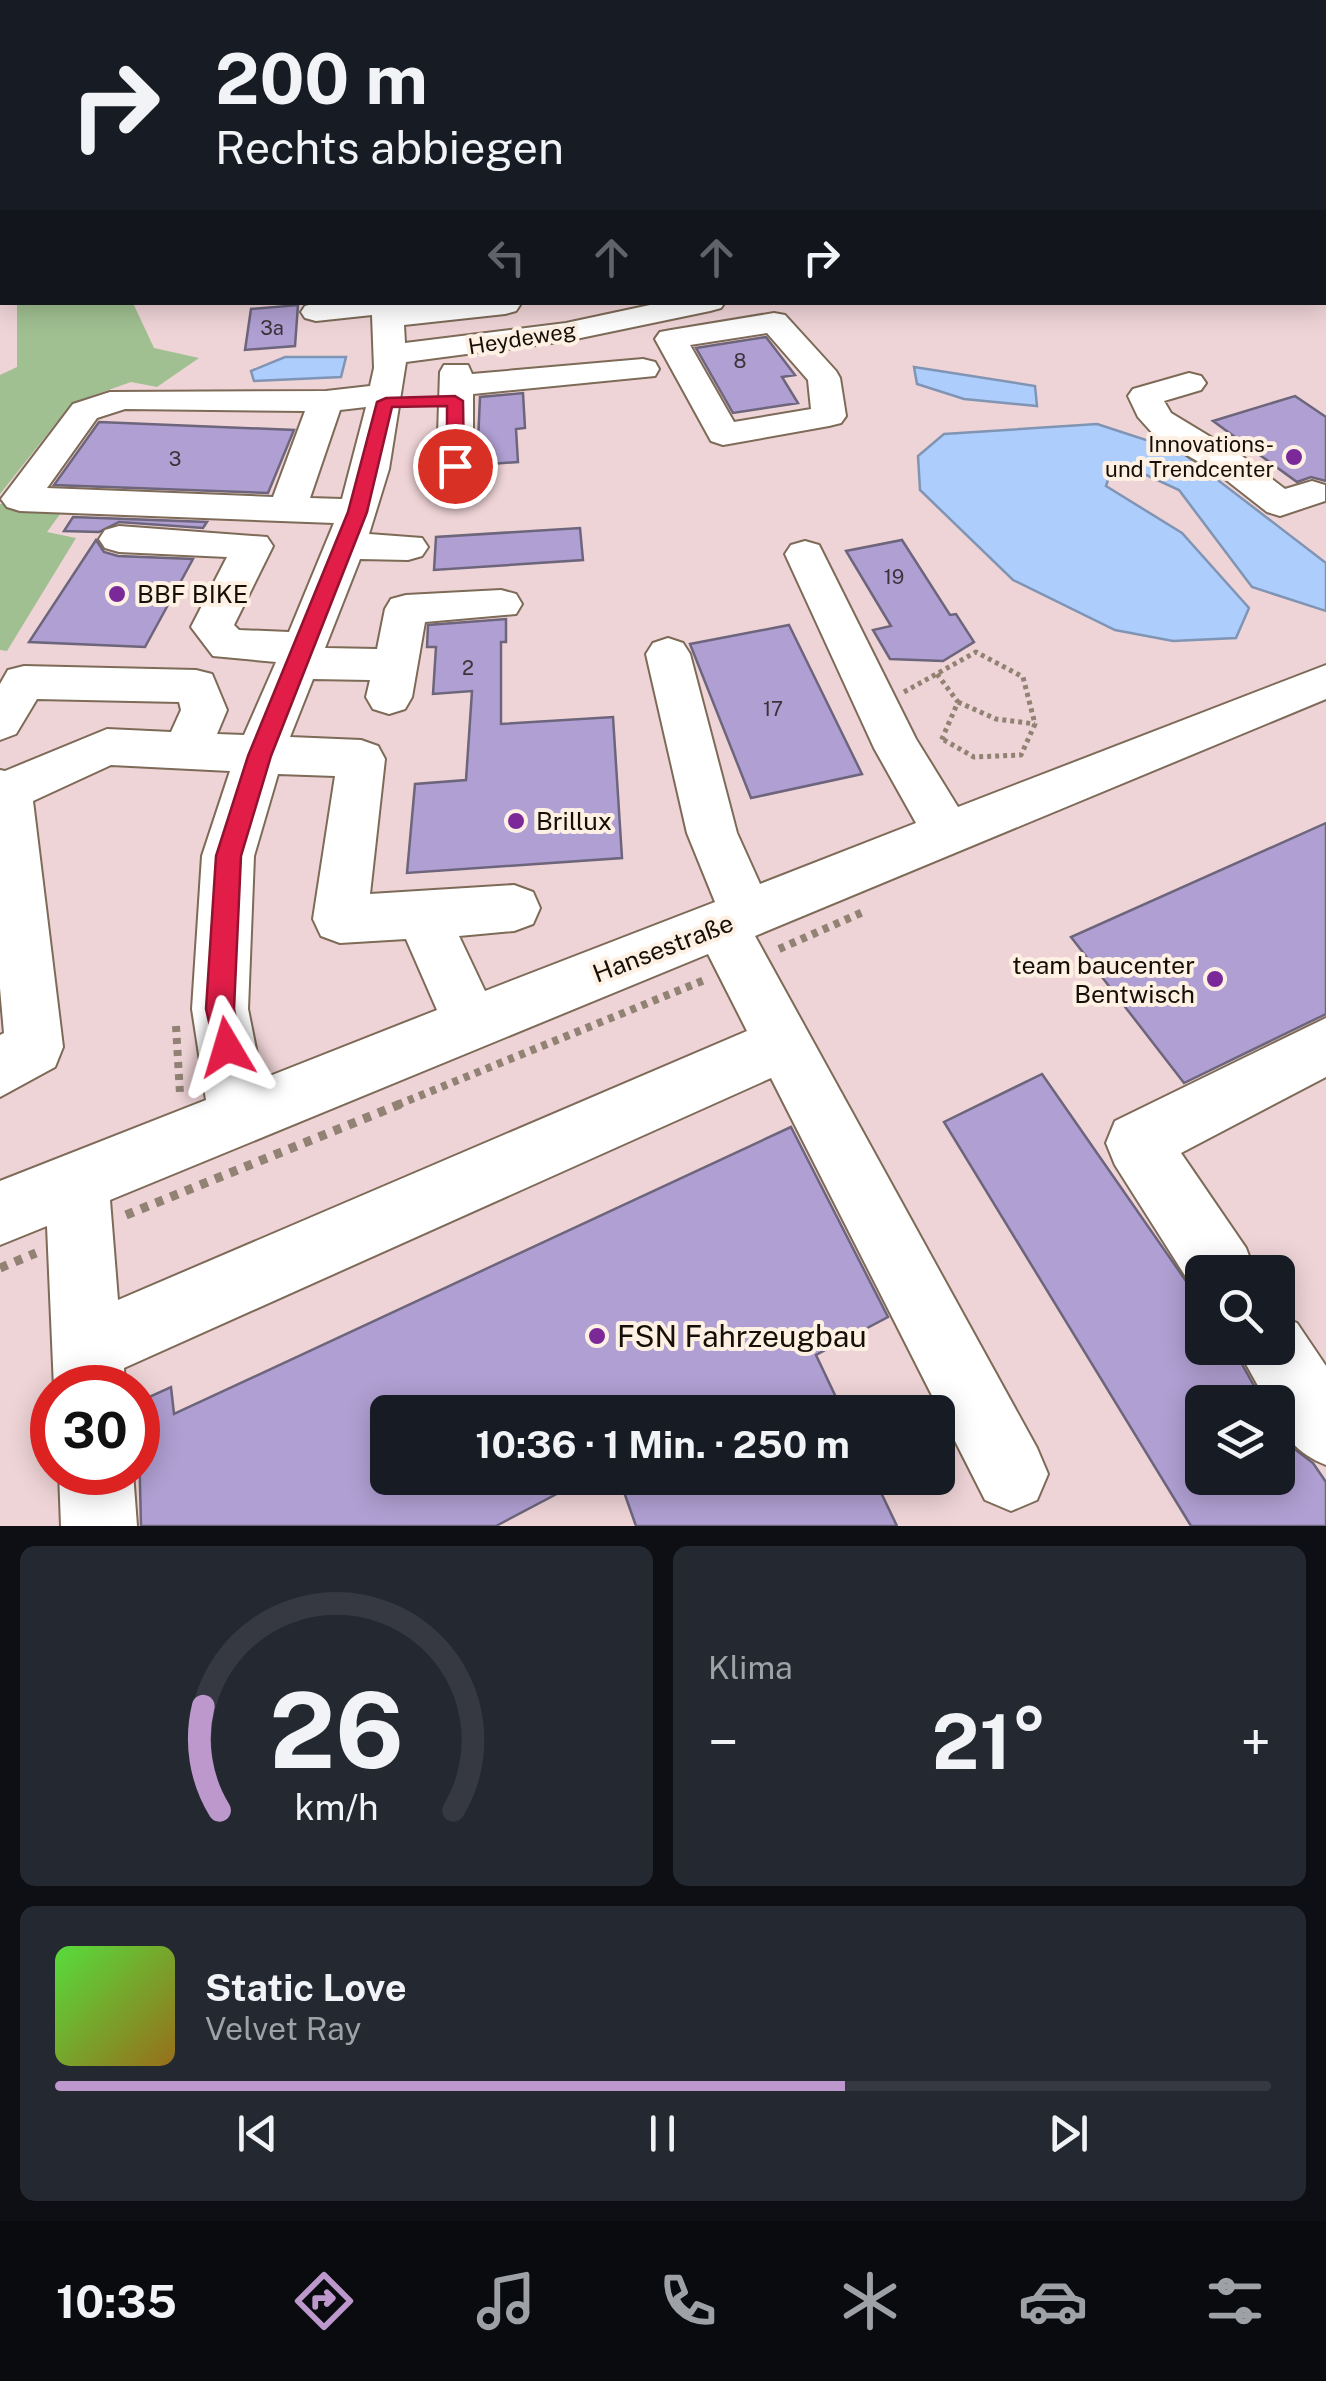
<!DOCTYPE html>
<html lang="de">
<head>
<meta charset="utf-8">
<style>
  :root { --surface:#171b24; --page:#242831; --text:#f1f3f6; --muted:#9ea1a6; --line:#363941; --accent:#bc98cc }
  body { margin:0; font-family:"Public Sans",sans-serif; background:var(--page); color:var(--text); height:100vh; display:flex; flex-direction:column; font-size:38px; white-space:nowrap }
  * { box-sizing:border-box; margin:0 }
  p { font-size:32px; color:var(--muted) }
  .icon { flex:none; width:55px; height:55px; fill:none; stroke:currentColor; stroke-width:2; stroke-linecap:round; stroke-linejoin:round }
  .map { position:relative; height:1526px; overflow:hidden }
  .details { display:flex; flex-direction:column; gap:20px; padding:20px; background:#0d0f14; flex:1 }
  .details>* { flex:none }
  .guide { position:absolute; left:0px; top:0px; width:1328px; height:305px; box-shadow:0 5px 25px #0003; background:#171b24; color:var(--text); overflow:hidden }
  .fabs { position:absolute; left:1185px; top:1255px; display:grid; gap:20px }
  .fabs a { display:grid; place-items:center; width:110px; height:110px; border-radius:15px; background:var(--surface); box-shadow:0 5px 25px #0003; font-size:50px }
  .speed { position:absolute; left:30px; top:1365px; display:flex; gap:20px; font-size:50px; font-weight:700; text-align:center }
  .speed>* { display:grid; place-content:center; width:130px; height:130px; border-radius:50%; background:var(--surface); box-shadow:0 5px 25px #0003; line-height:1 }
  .speed .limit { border:15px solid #d22; background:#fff; color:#111 }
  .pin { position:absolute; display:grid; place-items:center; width:85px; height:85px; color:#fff; margin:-42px; border:5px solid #fff; border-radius:50%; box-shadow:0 2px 10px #0007 }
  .me { position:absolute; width:110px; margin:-55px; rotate:353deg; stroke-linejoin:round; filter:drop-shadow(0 0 8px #0008) }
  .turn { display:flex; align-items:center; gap:35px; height:210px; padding:0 50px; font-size:45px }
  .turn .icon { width:130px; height:130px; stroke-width:2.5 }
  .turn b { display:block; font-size:70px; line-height:85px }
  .lanes { display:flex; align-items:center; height:95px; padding:0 50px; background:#0003; justify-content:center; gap:50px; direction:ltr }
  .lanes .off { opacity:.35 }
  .big { font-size:75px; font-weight:700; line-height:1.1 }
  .details .tile { flex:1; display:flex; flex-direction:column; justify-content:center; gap:15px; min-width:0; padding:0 35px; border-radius:15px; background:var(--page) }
  .details .dial { align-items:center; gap:0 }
  .dial svg { height:260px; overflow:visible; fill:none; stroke:var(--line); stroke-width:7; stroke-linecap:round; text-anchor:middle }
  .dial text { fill:var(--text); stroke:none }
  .song { display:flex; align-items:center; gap:30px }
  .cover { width:120px; height:120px; border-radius:15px; background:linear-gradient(135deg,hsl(110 70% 55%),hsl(40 70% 35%)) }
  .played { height:10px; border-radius:5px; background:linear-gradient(90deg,var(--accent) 65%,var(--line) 65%) }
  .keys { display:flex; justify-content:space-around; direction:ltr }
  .heat { display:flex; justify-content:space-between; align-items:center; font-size:55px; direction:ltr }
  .details .tiles { flex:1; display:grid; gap:20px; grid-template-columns:1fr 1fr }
  .tile:last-child { grid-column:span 2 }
  .trip { position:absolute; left:370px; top:1395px; width:585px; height:100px; border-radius:15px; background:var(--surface); box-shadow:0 5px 25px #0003; font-weight:700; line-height:100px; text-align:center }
  .dock { display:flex; height:160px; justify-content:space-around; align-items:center; background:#090b0e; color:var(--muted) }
  .dock .icon { width:70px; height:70px }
  .dock .on { color:var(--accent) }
  .dock b { font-size:45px; color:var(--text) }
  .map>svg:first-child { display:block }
</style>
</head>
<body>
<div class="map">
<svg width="1326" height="1526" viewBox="0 0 1326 1526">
  <rect width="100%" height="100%" fill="#f8e2cd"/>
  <path fill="#efd4d7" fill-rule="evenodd" d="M685,0H1326V1526H0V60L2,302H1325V2H666ZM1202,1272H1278V1348H1202ZM52,1388H138V1472H52ZM1202,1402H1278V1478H1202ZM388,1412H938V1478H388Z"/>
  <path fill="#a0c091" d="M17,303H133L154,348L199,358L157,387L131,382L72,403L0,494V375L17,367Z
    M0,504L66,506L47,532L76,538L7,651L0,650Z"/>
  <path fill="#adcdfc" stroke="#8094b3" stroke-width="2.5" d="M285,357H346L341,377L254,381L251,371Z
    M914,367L1035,386L1037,406L964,399L917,384Z
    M1097,424L1180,451L1326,563V611L1252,587L1179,490L1142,473L1112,468L1106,486L1182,533L1249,608L1236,638L1173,641L1115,630L1013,580L920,490L918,456L944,434Z"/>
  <path fill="#b09fd2" stroke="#6c657b" stroke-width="2.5" d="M298,305L295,346L245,350L251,309Z
    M766,337L795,375L782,377L798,403L733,413L696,348Z
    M523,393L525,428L516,429L518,462L477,465L480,397Z
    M1295,396L1326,417V481L1311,477L1297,482L1213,421Z
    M99,422L294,430L268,493L54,485Z
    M73,517L207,522L203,528L119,522L99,532L64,531Z
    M580,528L583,560L434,570L436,537Z
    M96,540L104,552L118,556L193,559L145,647L29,642Z
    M902,540L950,615L956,614L974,642L943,661L890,659L873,630L891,626L846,551Z
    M506,619V642H501V724L613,717L622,858L407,873L415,784L466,780L472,691L433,694L436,647H427L428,625Z
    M789,625L862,774L751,798L690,644Z
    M1326,823V1014L1184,1083L1071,937Z
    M1042,1074L1202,1304V1348H1233L1263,1402H1202V1478H1278V1423L1288,1444L1313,1463L1326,1482V1526H1191L944,1122Z
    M791,1127L888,1317L816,1355L843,1412H388V1478H587L496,1526H141L138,1402L171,1387L174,1414Z
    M619,1478H874L897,1526H636Z"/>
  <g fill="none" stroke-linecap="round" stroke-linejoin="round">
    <g stroke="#7d6a57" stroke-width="4">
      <path id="minor" d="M1081,0H1103L1104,2H1082Z
        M1218,0H1239L1240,2H1219Z
        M1325,0H1326V12L1325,2H1318Z
        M0,49H2V61H0Z
        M1325,80H1326V94H1325Z
        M1325,155H1326V170H1325Z
        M2,202V218L0,219V203Z
        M1325,255H1326V273H1325Z
        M319,302L520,305L516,311L505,314L404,325L405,343L566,323L664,302H725L721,308L710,311L566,341L406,362L389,469L369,534L422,538L428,547L422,556L408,560L360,559L325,648L377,649L385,609L391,599L406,595L501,590L516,594L522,604L516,614L425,622L412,697L405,709L389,714L373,709L366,697L370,680L313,679L290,737L361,740L378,746L385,759L370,894L514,885L533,892L540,908L533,924L514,931L459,936L485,991L715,902L687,833L646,654L653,643L668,638L683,643L690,654L737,833L760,884L916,823L874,748L785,554L791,545L805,541L819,545L916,739L958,807L1326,665V699L755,936L1037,1448L1048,1474L1037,1500L1011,1511L985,1500L771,1078L124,1368L125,1388H54L47,1226L0,1245V1181L206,1100L192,1009L202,856L230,771L111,765L33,801L63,1047L55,1067L0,1097V1035L4,1033L0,988V770L5,771L107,729L171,732L181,710L179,702L37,699L16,734L0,740V684L8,670L24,666L196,670L212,674L227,710L217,734L244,735L276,662L213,656L191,627L227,557L119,552L105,548L99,539L105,530L119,526L267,537L273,546L234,625L239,630L289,632L334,523L20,511L7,507L1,499L73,404L110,392L326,391L370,386L374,368L372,315L316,321L305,318L301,312L305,306ZM366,407L342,499L310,498L340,410ZM125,409L305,411L273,497L47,488L97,418ZM278,774L335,776L313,919L321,936L340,943L406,939L437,1010L262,1079L248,1009L254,856ZM708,954L747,1031L118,1300L110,1200Z
        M774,313L785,315L836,371L840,378L846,416L841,423L829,426L723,445L711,441L655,339L660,332L671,330ZM767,333L808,380L811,409L734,422L690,345Z
        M643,359L655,362L659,369L655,376L473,394V466L468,474L455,477L442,474L437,466L440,372L444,365H468L472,374Z
        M1189,373L1201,376L1206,383L1201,390L1164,401L1171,413L1242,456L1285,489L1312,481L1325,485V501L1280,516L1267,512L1216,472L1156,437L1138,417L1128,396L1133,389Z
        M1326,1018V1077L1181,1153L1246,1248L1255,1272H1202V1297L1198,1296L1115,1165L1106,1143L1115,1121Z
        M1278,1315L1297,1323L1326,1366V1465C1298,1454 1278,1434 1278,1402H1267L1237,1348H1278Z
        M59,1472H133L137,1526H61Z"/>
    </g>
    <path stroke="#918274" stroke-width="5" stroke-dasharray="4 4" stroke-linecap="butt" d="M937,674L958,702L941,741
      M904,692L976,652L1023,677L1035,724L1021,755L974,757L944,740
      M958,702L996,719L1035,724"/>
    <path stroke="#918274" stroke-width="8" stroke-dasharray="6 6" stroke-linecap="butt" d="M779,949L863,912
      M176,1026L180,1094
      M397,1105L707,979"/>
    <path stroke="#918274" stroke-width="9" stroke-dasharray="8 8" stroke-linecap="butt" d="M126,1215L403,1103
      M0,1268L36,1253"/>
    <use href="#minor" fill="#fff" fill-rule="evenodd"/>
  </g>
  <path fill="#e11d48" stroke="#92132f" stroke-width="2.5" d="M455,396L463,401L464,466L455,471L447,466V406L392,407L367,512L271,756L241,856L234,1009L241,1047L237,1056L227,1060L217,1056L206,1009L216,856L248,756L348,512L377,402L386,398Z"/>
  <g fill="#7b2898" stroke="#fef1e4" stroke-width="4">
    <circle cx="1294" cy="457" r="10"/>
    <circle cx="117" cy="594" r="10"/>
    <circle cx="516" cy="821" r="10"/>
    <circle cx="1215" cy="979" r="10"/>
    <circle cx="597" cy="1336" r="10"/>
  </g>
  <g text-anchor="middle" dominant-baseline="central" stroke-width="8" stroke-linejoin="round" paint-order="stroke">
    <g font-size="20" fill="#3c333a">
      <text x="272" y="328">3a</text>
      <text x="740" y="361">8</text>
      <text x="175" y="459">3</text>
      <text x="894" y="577">19</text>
      <text x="468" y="668">2</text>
      <text x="773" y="709">17</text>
    </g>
    <g font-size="22" fill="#160f08" stroke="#fef1e4">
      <text transform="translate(522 338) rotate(-9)">Heydeweg</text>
    </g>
    <g font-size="22" fill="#160f08" stroke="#fef1e4" text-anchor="end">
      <text x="1274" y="444">Innovations-<tspan x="1274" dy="25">und Trendcenter</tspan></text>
    </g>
    <g font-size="25" fill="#160f08" stroke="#fef1e4" text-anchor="start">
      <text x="137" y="594">BBF BIKE</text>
      <text x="536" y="821">Brillux</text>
      <text x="1195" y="965" text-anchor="end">team baucenter<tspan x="1195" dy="29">Bentwisch</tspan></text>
    </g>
    <g font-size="25" fill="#160f08" stroke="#fef1e4">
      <text transform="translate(663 948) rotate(-21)">Hansestraße</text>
    </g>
    <g font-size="30" fill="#160f08" stroke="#fef1e4" text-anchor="start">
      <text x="617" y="1336">FSN Fahrzeugbau</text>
    </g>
  </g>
</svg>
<div class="fabs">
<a><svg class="icon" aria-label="search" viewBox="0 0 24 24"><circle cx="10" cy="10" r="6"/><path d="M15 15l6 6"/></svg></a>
<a><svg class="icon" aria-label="layers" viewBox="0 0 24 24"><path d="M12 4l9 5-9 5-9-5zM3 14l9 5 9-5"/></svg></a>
</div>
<div class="speed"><div class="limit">30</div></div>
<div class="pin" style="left:455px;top:466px;background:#d93025"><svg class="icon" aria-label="arrive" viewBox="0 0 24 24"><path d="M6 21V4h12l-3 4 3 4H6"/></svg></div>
<svg class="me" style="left:227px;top:1047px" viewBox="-20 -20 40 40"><path d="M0-17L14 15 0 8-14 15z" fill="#e11d48" stroke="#fff" stroke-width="4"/></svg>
<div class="trip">10:36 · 1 Min. · 250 m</div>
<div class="guide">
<div class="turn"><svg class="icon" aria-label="right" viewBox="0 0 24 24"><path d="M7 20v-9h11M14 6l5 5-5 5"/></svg><div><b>200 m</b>Rechts abbiegen</div></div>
<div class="lanes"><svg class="icon off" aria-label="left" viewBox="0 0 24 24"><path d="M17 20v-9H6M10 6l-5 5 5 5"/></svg><svg class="icon off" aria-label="ahead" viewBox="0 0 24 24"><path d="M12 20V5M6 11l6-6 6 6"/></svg><svg class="icon off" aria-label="ahead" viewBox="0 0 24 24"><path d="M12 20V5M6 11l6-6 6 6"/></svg><svg class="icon" aria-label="right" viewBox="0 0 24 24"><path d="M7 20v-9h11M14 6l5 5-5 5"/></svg></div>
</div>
</div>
<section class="details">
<div class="tiles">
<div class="tile dial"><svg viewBox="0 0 100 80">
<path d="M14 69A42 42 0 1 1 86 69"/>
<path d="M14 69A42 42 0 0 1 9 37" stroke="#bc98cc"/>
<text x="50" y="56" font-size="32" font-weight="700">26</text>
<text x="50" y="72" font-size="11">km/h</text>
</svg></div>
<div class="tile"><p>Klima</p>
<div class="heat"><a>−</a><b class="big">21°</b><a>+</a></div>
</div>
<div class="tile">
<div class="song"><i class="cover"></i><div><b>Static Love</b><p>Velvet Ray</p></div></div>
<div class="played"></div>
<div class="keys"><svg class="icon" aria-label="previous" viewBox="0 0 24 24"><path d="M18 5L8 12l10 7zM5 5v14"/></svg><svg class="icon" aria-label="pause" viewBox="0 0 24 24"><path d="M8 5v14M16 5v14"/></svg><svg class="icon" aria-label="next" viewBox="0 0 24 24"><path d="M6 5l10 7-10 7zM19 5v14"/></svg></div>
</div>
</div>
</section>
<nav class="dock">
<b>10:35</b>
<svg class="icon on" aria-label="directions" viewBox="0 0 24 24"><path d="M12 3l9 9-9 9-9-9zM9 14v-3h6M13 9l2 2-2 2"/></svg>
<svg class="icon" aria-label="music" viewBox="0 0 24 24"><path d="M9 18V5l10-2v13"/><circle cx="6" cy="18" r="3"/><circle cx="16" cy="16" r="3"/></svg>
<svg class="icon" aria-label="phone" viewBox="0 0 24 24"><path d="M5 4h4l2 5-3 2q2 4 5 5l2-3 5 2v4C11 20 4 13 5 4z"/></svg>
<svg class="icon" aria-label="climate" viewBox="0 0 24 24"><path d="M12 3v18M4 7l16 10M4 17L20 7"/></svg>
<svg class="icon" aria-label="car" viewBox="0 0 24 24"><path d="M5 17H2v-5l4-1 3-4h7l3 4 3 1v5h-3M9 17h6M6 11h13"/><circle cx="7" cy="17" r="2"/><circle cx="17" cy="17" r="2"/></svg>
<svg class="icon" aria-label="filters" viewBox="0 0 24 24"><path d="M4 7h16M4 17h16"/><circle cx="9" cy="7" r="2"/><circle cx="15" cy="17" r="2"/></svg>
</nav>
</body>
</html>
